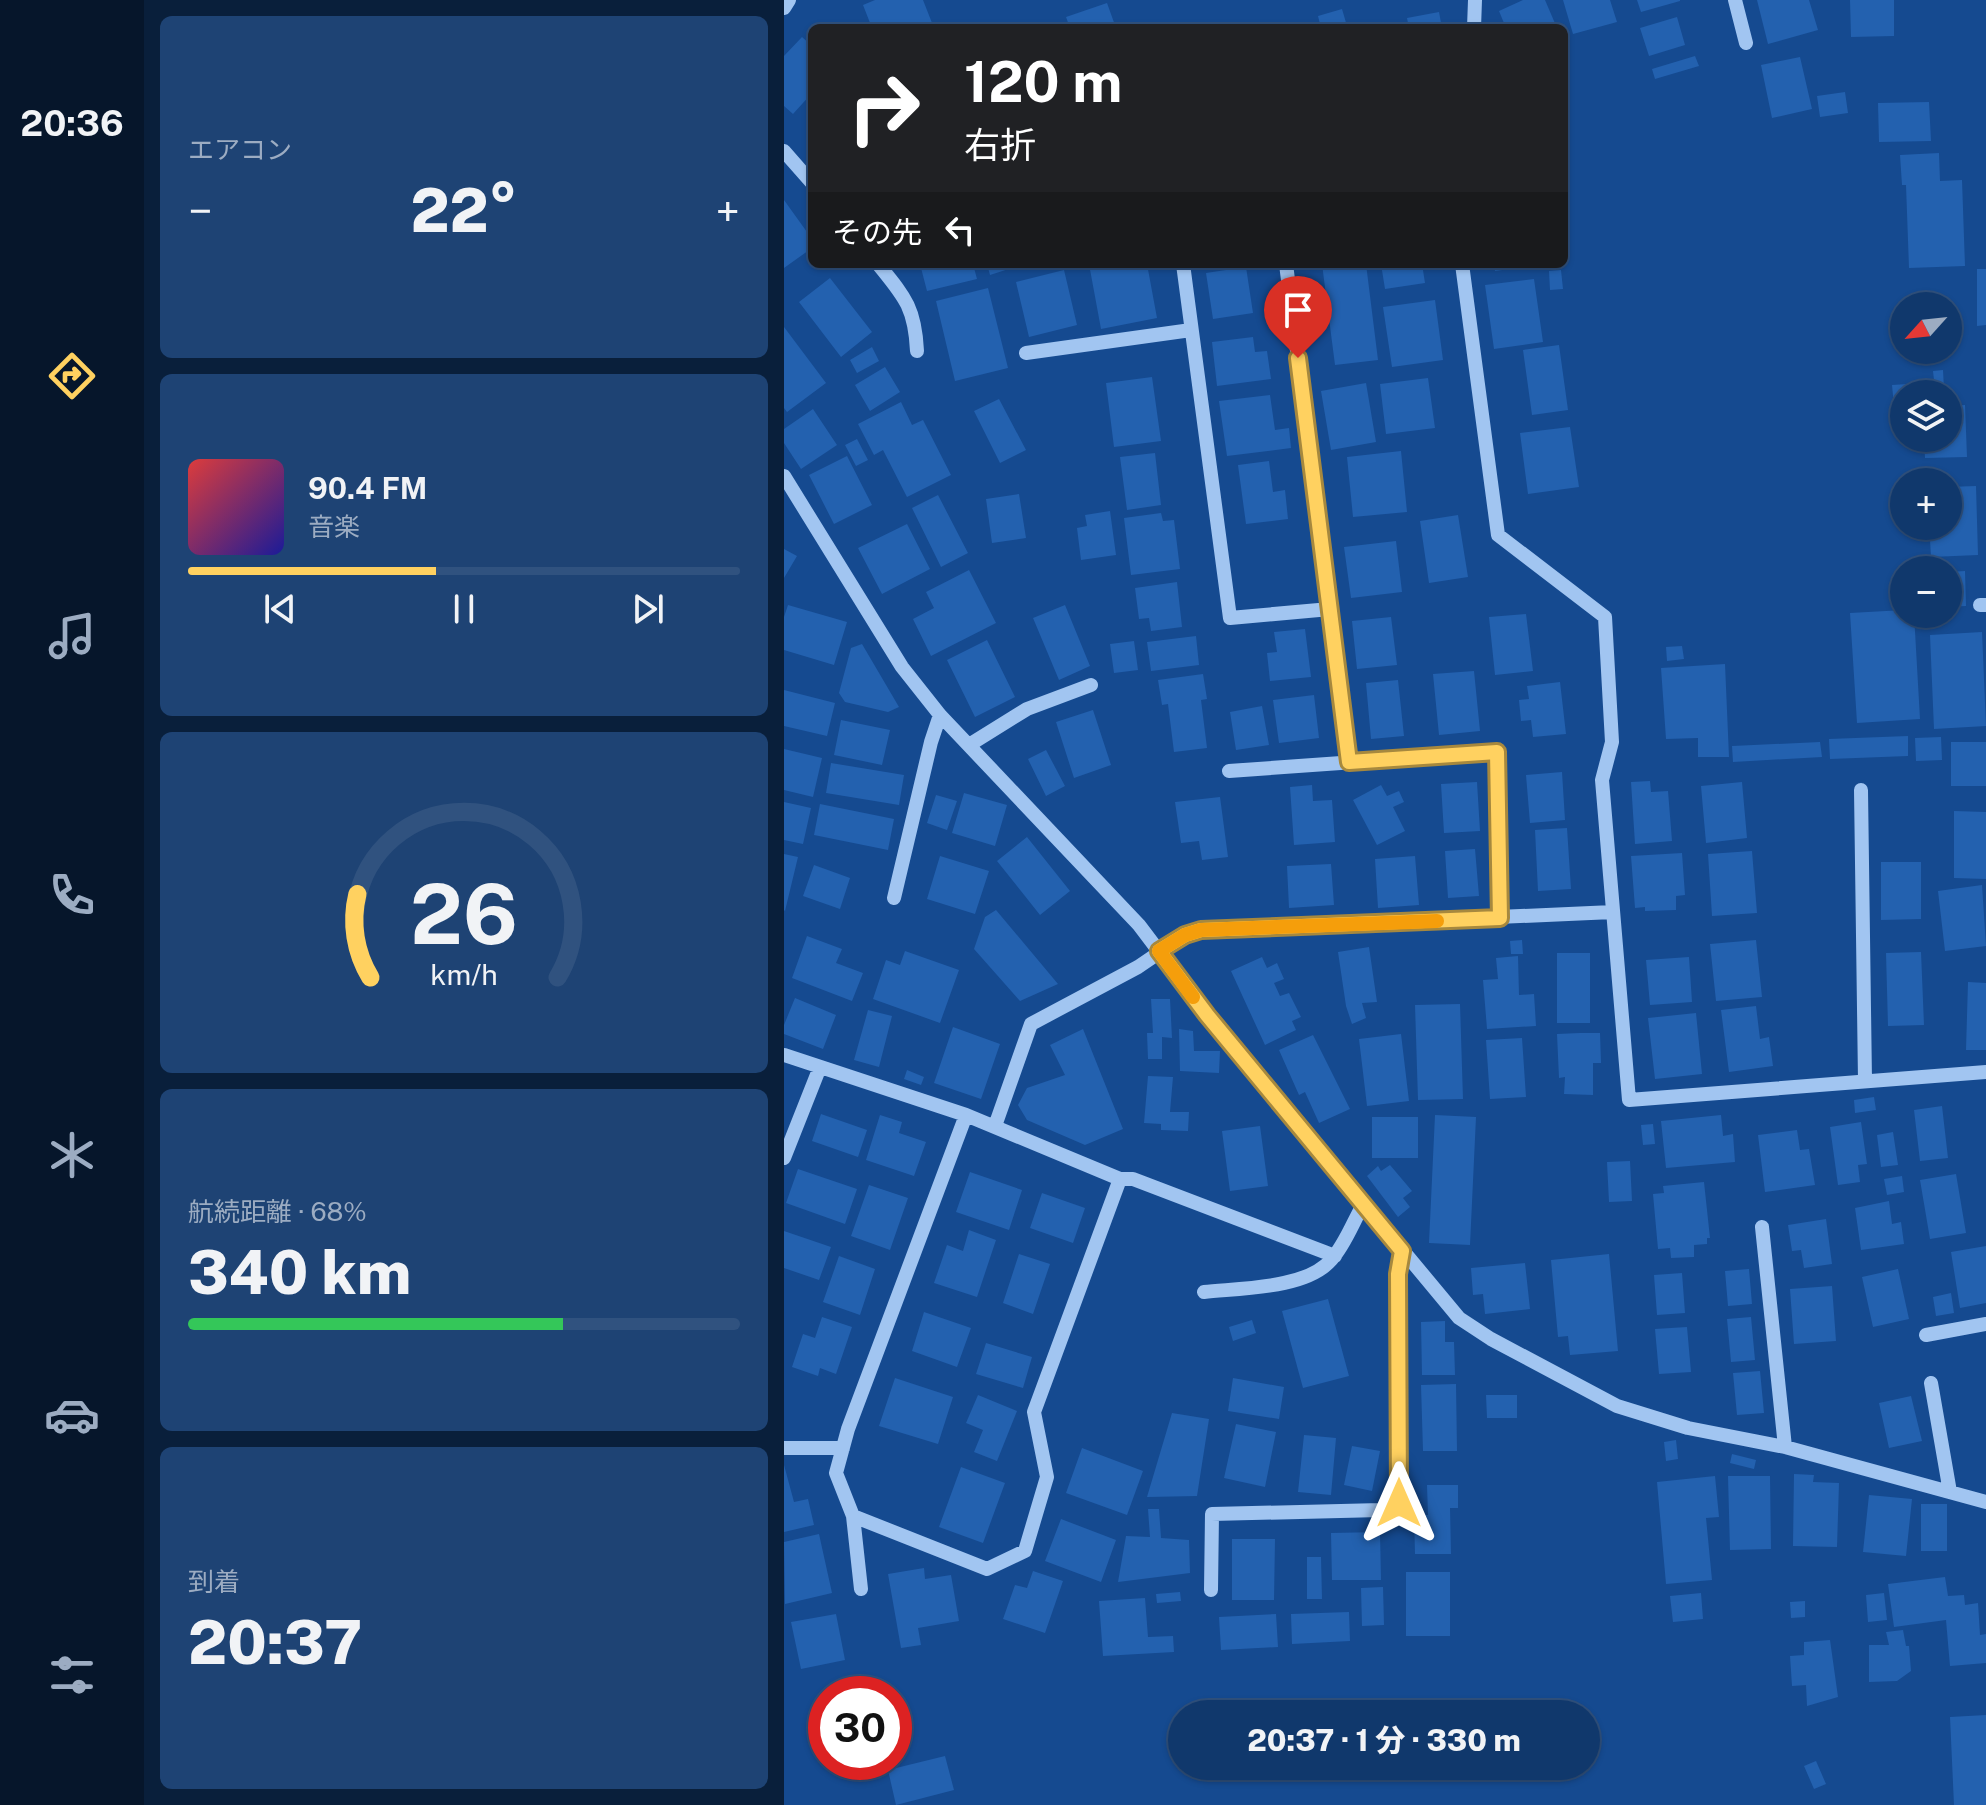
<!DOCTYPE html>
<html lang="ja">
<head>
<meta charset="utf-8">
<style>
  :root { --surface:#10386c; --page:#1e4374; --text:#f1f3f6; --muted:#9cacc2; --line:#30527f; --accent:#ffd160 }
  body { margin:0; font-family:"Public Sans","Noto Sans JP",sans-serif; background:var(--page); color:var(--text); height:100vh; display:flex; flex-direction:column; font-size:30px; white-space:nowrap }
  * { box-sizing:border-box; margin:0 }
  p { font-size:26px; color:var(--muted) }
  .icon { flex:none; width:44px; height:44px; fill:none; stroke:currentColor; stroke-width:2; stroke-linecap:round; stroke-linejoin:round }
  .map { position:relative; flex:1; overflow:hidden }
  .drawer { display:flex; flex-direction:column; gap:16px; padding:16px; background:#091f3b; width:640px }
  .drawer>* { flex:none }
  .guide { position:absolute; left:24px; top:24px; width:760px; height:244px; border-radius:12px; box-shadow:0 2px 6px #0004,0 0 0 2px var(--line); background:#202124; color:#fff; overflow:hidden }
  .needle { width:52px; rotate:243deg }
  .fabs { position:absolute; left:1106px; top:292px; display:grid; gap:16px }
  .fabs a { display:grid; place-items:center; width:72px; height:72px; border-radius:50%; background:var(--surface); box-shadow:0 2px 6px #0004,0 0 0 2px var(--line); font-size:40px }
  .speed { position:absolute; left:24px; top:1676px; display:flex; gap:16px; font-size:40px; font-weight:700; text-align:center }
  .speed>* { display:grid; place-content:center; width:104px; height:104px; border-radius:50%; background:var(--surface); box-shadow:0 2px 6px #0004,0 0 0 2px var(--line); line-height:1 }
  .speed .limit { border:12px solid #d22; background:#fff; color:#111 }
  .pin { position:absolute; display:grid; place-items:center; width:68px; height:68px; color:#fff; margin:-82px -34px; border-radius:50% 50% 50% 0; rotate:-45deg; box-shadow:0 0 8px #0007 }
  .pin .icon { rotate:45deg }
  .me { position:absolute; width:88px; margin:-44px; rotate:0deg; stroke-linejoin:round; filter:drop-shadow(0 0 6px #0008) }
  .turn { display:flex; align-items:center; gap:28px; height:168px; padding:0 24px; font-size:36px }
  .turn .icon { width:104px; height:104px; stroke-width:2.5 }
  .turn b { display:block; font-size:56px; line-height:68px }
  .then { display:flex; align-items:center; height:76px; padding:0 24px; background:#0003; gap:16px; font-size:30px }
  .big { font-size:60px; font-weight:800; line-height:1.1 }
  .drawer .card { flex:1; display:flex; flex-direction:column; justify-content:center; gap:12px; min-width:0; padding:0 28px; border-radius:12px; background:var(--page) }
  .drawer .dial { align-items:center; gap:0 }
  .dial svg { height:208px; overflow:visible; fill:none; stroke:var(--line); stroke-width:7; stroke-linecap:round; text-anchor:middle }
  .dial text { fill:var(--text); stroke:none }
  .song { display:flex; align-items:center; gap:24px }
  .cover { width:96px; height:96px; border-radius:12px; background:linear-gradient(135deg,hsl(0 70% 55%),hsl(240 70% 35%)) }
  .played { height:8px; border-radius:4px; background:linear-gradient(90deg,var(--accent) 45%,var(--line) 45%) }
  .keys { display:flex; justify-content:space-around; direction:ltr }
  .heat { display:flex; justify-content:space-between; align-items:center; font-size:44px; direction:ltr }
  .charge { height:12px; border-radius:6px; background:linear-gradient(90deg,#34c759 68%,var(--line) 0) }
  .trip { position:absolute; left:384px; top:1700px; width:432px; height:80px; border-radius:40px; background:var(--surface); box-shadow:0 2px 6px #0004,0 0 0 2px var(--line); font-weight:800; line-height:80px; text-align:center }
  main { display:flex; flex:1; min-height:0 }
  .tab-bar { display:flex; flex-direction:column; width:144px; justify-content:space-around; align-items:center; background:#06162b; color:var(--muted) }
  .tab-bar .icon { width:56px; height:56px }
  .tab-bar .selected { color:var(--accent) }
  .tab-bar b { font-size:36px; color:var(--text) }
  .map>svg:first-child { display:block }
</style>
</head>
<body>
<main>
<nav class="tab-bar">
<b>20:36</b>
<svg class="icon selected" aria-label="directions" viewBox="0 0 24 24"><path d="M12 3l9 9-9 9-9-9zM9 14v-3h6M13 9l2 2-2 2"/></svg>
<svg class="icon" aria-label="music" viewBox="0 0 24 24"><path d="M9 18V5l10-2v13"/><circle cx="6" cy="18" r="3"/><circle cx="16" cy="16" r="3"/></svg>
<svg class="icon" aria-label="phone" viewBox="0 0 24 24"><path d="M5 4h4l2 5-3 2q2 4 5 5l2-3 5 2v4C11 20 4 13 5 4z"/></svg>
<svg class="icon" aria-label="climate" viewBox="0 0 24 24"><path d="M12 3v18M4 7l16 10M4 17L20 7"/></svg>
<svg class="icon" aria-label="car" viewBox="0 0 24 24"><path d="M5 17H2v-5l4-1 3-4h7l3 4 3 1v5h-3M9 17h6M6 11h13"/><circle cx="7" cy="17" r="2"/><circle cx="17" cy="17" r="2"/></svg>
<svg class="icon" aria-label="filters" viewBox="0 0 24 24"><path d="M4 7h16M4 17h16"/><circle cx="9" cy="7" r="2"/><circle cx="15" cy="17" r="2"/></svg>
</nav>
<section class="drawer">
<div class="card"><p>エアコン</p>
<div class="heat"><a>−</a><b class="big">22°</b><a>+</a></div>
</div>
<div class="card">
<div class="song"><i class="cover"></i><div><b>90.4 FM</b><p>音楽</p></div></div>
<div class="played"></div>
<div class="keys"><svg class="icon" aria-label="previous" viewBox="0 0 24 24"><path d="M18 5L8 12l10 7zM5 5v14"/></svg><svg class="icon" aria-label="pause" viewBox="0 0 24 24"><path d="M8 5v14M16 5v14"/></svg><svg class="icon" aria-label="next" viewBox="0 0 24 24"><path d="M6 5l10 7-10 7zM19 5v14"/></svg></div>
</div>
<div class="card dial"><svg viewBox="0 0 100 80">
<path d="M14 69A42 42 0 1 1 86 69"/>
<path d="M14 69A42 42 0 0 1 9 37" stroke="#ffd160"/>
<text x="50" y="56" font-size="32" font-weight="700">26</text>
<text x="50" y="72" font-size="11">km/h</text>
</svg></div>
<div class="card"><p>航続距離 · 68%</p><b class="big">340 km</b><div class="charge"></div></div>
<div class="card"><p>到着</p><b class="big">20:37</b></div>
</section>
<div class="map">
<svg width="1202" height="1805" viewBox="0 0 1202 1805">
  <rect width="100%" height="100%" fill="#154a90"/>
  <path fill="#2361af" d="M91,0H139L150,28H88L79,5Z
    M739,0H761L773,28H722L715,11Z
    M779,0H826L833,22L789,34Z
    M853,0H896V1L857,12Z
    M973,0H1025L1034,30L984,44Z
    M1066,0H1110V36L1067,37Z
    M323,3L332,28H286L282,17Z
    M558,9L563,26L537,28L534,16Z
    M655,12L658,28H625L623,18Z
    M893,17L901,45L865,56L856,28Z
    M18,37L28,46V93L9,114L0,106V56Z
    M911,56L915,66L871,79L868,69Z
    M1016,57L1028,109L988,118L977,65Z
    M1061,92L1064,113L1036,117L1033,96Z
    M1145,102L1147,141L1095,142L1094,103Z
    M1155,153L1156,181L1178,180L1181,266L1125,268L1122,185H1118L1116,155Z
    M0,200L28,239V248L0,268Z
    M136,264H189L193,279L143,291Z
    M203,264H237V265L206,275Z
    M305,264H363L373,318L317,329Z
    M538,264H582L594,360L551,365Z
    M597,264H638L641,283L601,289Z
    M710,264H746L747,266L711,271Z
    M462,267L469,313L429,319L422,273Z
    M1193,269H1202V325L1193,326Z
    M280,270L293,325L245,337L232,282Z
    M777,270L779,289L766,290L765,271Z
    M46,278L88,332L57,357L15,302Z
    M750,279L759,342L710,349L701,285Z
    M204,288L224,368L171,381L152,301Z
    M651,300L659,360L608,367L599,307Z
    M0,327L42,383L3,412L0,408Z
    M469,337L471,352L483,351L487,379L433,386L428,342Z
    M775,345L784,410L748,415L739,350Z
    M88,347L95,361L73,373L66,360Z
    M101,367L116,392L86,411L71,385Z
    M1159,370L1160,389H1151L1149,371Z
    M368,377L377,441L330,447L322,383Z
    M644,378L651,428L602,434L596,384Z
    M582,383L592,442L547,450L537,391Z
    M1139,383L1140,394H1120V406H1110L1108,385Z
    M486,395L491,430L505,428L507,448L443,456L435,401Z
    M215,399L242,450L216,463L190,411Z
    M117,402L128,425L139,420L167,475L123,497L99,450L90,455L74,424Z
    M1181,405L1183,457L1141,458L1140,438H1164V406Z
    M29,409L53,445L17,469L0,443V429Z
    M786,427L795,487L744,494L736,433Z
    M73,439L84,460L72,466L61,445Z
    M617,451L623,512L569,517L563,457Z
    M371,453L377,505L343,510L336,457Z
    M63,456L88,505L50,524L25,475Z
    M485,461L489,492L501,490L504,519L462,524L454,465Z
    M1192,486L1194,555L1147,557L1146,540L1137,541V526H1164V487Z
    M235,494L242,538L208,543L202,499Z
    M154,495L184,553L157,567L128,508Z
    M326,511L332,555L297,560L293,528L303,526L301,515Z
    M377,513L379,521L390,520L396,569L347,575L340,518Z
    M674,515L684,577L645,583L636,521Z
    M123,524L146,569L98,594L74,548Z
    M612,541L618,592L567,598L560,547Z
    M0,549L13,556L0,578Z
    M185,570L212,623L147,656L129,619L150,608L142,592Z
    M1181,571L1182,606L1164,607V572Z
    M393,582L398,627L367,631L365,618L355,619L351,588Z
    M4,605L63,622L50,665L0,650V617Z
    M281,605L306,666L275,680L249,618Z
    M1120,610V614H1130L1136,719L1073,723L1066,613Z
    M742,614L749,671L711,675L705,617Z
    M607,617L613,665L573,669L568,621Z
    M521,629L527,677L486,681L483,653L493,652L490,632Z
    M1198,632L1202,726L1150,729L1146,635Z
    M412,636L415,665L367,671L363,642Z
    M203,640L231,697L191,717L163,660Z
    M350,641L354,670L330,673L326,644Z
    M78,644L115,707L104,712L61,702L55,693L67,648Z
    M898,646L900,659L883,661L882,647Z
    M941,664L945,757H914V738L882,739L877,668Z
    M690,671L696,731L655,735L649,674Z
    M419,674L423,699L417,700L423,748L390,752L384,704L378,705L374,680Z
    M614,680L620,736L587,739L582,683Z
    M776,682L782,734L749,737L747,720L737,721L735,700L745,699L743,686Z
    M0,690L51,703L43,736L0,726Z
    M530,695L535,738L495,743L489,700Z
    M478,706L485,745L452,750L446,712Z
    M309,710L327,765L290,778L272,722Z
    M57,720L106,730L98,765L50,755Z
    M1124,736V756L1046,759L1045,739Z
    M1157,737L1158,760L1132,761L1131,738Z
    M1036,742L1038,757L949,762L948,746Z
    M1167,742H1202V786H1167Z
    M0,749L38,758L29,797L0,790Z
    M262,750L281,786L262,796L244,759Z
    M47,763L120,775L115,805L42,793Z
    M778,772L781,820L746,823L742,775Z
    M866,781L867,792L884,791L888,841L851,844L847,782Z
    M693,782L696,831L660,833L657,784Z
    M958,782L963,838L922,843L917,786Z
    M528,785L529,801L548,800L551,842L510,845L506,787Z
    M597,785L603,796L615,791L620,802L609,807L621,831L593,845L569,800Z
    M180,793L223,805L211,846L168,833Z
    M152,795L173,801L163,830L143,823Z
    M436,797L444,857L418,860L415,841L397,843L391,802Z
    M0,802L27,808L19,844L0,840Z
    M36,804L110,819L104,850L30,835Z
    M1170,811L1202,812V879L1170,878Z
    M783,828L787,889L754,891L751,830Z
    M243,837L286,891L256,915L213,861Z
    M691,849L695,896L664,898L661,851Z
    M968,851L973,913L928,916L924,854Z
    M898,853L901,895L892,896V910L861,911V907L851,908L847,856Z
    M0,854L14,857L1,911L0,910Z
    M156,856L205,871L191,914L143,899Z
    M631,856L635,905L594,908L591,859Z
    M1097,862H1137V919L1097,920Z
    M547,864L550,905L505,908L503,866Z
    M30,865L66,878L56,909L19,896Z
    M1198,885L1202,946L1161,951L1154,891Z
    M212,910L274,984L236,1001L190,949L201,917Z
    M23,936L58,949L52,963L79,973L68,1001L8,978Z
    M738,940L739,954H727L726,941Z
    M972,940L978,997L932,1001L926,944Z
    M585,947L593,1002L578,1003L582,1018L568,1024L562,1006L554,952Z
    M121,951L175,970L156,1023L89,999L102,960L116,965Z
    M1137,952L1140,1025L1104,1026L1102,953Z
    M773,953H806V1023H773Z
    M734,956L735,995L750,994L752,1026L703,1029L699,980L714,979L712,958Z
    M478,957L483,968L493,963L500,979L490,983L496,996L505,993L517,1017L508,1021L512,1030L481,1045L447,971Z
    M905,957L908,1002L866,1005L862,960Z
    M1184,982L1202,983V1050H1182Z
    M11,998L52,1015L39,1049L0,1034V1025Z
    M367,999H386L388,1038L378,1037V1059H364L363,1033H369Z
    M676,1004L679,1099L634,1100L631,1005Z
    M972,1006L976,1039L985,1037L989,1066L945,1072L937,1010Z
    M84,1010L108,1016L95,1067L70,1060Z
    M912,1013L918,1074L871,1079L864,1018Z
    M169,1027L216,1044L197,1099L150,1083Z
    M299,1029L339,1129L301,1145L243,1120L234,1105L243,1088L281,1075L266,1045Z
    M395,1029L409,1031L410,1051H436L435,1073L396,1071Z
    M796,1033H816L817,1063H809V1095L780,1094L781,1077L775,1078L773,1034Z
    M617,1034L625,1101L583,1106L575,1039Z
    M529,1035L566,1109L535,1123L521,1092L515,1095L495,1050Z
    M738,1038L742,1097L706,1099L702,1040Z
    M123,1070L140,1077L137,1085L120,1079Z
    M364,1076L389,1077L386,1112H405L404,1131L377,1130V1124L360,1123Z
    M1090,1097L1092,1110L1071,1113L1070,1100Z
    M1158,1106L1164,1158L1136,1161L1130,1110Z
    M37,1114L83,1130L74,1157L28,1141Z
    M96,1115L118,1122L115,1133L142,1142L130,1176L82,1160Z
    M651,1115L692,1117L686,1245L645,1243Z
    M937,1115L939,1136L949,1134L951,1162L882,1168L877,1121Z
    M588,1117H634V1158H588Z
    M1077,1122L1083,1164L1074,1165L1076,1182L1054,1185L1046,1127Z
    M869,1124L871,1144L859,1145L857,1125Z
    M476,1126L484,1186L446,1191L438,1131Z
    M1013,1130L1016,1150L1025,1149L1031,1185L981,1192L974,1135Z
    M1109,1132L1114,1165L1097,1167L1093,1135Z
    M846,1161L848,1201L825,1202L823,1162Z
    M606,1165L628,1191L619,1198L626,1207L614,1217L583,1176L594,1166L597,1171Z
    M14,1169L73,1189L61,1224L2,1203Z
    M186,1172L238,1190L225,1230L172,1212Z
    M1172,1174L1182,1233L1146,1239L1136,1180Z
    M1118,1176L1120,1192L1103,1195L1100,1179Z
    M920,1182L926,1238H923V1244L910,1245V1257L887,1258L886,1248L874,1249L869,1194L880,1193L879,1186Z
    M85,1185L124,1198L106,1250L67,1236Z
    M258,1193L301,1208L289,1243L246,1228Z
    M1105,1201L1108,1224L1117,1222L1120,1244L1077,1250L1071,1208Z
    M1042,1219L1048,1264L1020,1268L1017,1250L1008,1251L1004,1225Z
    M185,1230L212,1240L193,1297L150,1283L163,1245L179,1251Z
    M0,1231L47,1247L35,1280L0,1268Z
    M1202,1246V1303L1176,1308L1167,1252Z
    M235,1254L266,1264L249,1314L219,1303Z
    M825,1254L834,1351L786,1355L784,1336L774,1337L767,1260Z
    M55,1256L91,1269L76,1315L39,1302Z
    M741,1263L746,1309L701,1314L699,1294L689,1295L687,1268Z
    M965,1269L968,1304L944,1306L941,1271Z
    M1114,1269L1125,1319L1089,1327L1078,1277Z
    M898,1273L901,1313L873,1315L870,1275Z
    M1048,1286L1052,1341L1010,1344L1006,1289Z
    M1167,1293L1170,1313L1152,1316L1149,1297Z
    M544,1299L565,1376L519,1388L498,1311Z
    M140,1312L187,1328L173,1367L128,1351Z
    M38,1317L68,1327L52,1374L36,1368L34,1376L8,1367L19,1334L31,1338Z
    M967,1317L971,1360L947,1362L943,1319Z
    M468,1320L472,1333L449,1341L445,1327Z
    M661,1321V1342H670L671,1375H638L637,1322Z
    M903,1327L907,1372L875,1374L871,1329Z
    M202,1343L248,1357L239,1388L192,1374Z
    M976,1371L980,1413L953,1415L949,1373Z
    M111,1378L169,1397L154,1444L95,1426Z
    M449,1378L500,1387L495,1419L444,1411Z
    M672,1384L673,1451H639L637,1385Z
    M194,1395L233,1411L213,1461L190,1452L199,1430L182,1423Z
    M702,1395H733V1418H703Z
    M1127,1396L1138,1441L1105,1448L1095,1403Z
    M388,1413L425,1419L413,1496L363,1497Z
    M452,1424L492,1432L481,1487L440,1478Z
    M520,1435L552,1438L547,1495L514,1492Z
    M892,1440L894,1459L882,1461L880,1442Z
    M568,1446L596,1451L588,1491L560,1485Z
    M298,1448L359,1471L343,1515L282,1493Z
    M948,1454L972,1460L970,1469L946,1463Z
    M0,1465L10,1502L24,1499L30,1525L0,1532Z
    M177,1467L221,1483L199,1543L155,1527Z
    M1010,1474L1030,1475L1029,1482L1055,1483L1053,1547L1009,1546Z
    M931,1476L935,1517L922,1518L928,1580L882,1584L873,1482Z
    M944,1476H986L987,1549L946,1550Z
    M643,1485H674V1508H666L667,1554H631L630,1515H644Z
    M1085,1495L1128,1499L1122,1556L1079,1552Z
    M1137,1504H1163V1551H1137Z
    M364,1509H375L377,1538L405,1540L406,1573L334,1582L342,1536L366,1537Z
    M277,1519L332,1540L317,1582L261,1561Z
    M596,1532L597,1580H548L547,1533Z
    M35,1534L48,1593L1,1604L0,1542Z
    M448,1539H491L490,1600H448Z
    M523,1557H537L538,1599H523Z
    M140,1568L141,1579L167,1575L175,1621L134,1628L137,1645L117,1648L104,1574Z
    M249,1571L279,1581L261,1633L219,1619L231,1585L243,1588Z
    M622,1572H666V1636H622Z
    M1161,1577L1164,1596L1180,1595L1181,1605L1194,1603L1196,1635L1202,1634V1663L1166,1666L1162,1620L1110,1627L1104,1584Z
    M599,1587L600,1625L578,1626L577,1588Z
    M396,1592L397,1601L373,1603L372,1594Z
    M917,1593L919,1619L889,1622L886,1596Z
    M1100,1593L1103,1620L1084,1622L1082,1595Z
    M361,1598L364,1637L389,1636L390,1652L319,1656L315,1601Z
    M1021,1601V1617L1007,1618L1006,1602Z
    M565,1612L566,1641L508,1644L507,1614Z
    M52,1614L61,1660L17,1669L7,1622Z
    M492,1614L494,1647L437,1650L435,1617Z
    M1119,1630L1122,1646H1125L1127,1671L1113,1681L1085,1682V1645H1105L1102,1632Z
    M1046,1640L1054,1697L1023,1706L1022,1685L1008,1686L1006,1656L1020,1655V1642Z
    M1202,1715V1805H1170L1166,1717Z
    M161,1756L170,1790L112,1805L104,1770Z
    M1032,1761L1042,1784L1030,1789L1020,1766Z"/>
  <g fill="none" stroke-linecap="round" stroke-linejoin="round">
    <path stroke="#a1c5f1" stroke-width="14" d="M951,0L962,43
      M0,8L5,0
      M690,28L691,0
      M0,151L28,183
      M94,264C120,296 131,307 133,351
      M399,264L446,618L546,609
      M502,264L565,762
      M678,264L714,535L821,617L828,742L818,780L845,1100L1202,1072
      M242,353L407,330
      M0,476L118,667L156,715L355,925L423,1015L675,1318L707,1339L833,1406L904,1428L1001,1447L1202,1502
      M1196,605H1202
      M185,745L243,709L307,685
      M445,771L713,752L716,918
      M1077,790L1081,1081
      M110,898L147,742L156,715
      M0,1055L182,1115L336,1179L250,1412L263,1477L241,1551L203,1569L69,1516
      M211,1126L247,1024L354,967L401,935L417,930L829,912
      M0,1158L36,1067
      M336,1179H349L551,1256
      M978,1227L1001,1447
      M420,1292C456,1288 522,1289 547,1260C561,1245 569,1222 579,1205
      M1142,1335L1202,1324
      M1147,1383L1166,1492
      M0,1448H59
      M77,1589L69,1516L52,1473L64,1429L182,1115
      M427,1590L428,1514L597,1510L615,1503L614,1274L618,1251"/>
  </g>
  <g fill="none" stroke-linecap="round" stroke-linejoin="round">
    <g stroke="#a6883e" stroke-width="20">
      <path id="route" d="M514,358L565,762L713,752L716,918L417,930L401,935L375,951L423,1015L618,1251L614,1274L615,1503"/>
    </g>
    <use href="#route" stroke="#ffd160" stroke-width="14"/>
    <path stroke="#f59e0b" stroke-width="14" d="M409,997L375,951L401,935L417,930L653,921"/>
  </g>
</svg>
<div class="fabs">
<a><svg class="needle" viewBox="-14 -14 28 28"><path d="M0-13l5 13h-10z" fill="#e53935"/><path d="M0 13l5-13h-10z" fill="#9cacc2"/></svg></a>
<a><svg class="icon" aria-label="layers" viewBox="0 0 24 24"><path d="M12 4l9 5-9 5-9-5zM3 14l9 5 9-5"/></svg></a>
<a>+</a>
<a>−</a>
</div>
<div class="speed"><div class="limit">30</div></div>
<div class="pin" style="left:514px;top:358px;background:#d93025"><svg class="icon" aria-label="arrive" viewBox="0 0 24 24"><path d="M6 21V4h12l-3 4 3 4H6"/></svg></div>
<svg class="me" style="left:615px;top:1503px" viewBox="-20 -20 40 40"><path d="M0-17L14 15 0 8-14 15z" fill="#ffd160" stroke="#fff" stroke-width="4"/></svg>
<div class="trip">20:37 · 1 分 · 330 m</div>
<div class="guide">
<div class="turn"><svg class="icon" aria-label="right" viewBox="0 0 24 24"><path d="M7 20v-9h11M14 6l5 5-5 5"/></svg><div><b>120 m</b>右折</div></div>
<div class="then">その先<svg class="icon" aria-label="left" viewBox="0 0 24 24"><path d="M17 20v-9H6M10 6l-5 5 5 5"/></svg></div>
</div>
</div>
</main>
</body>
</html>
